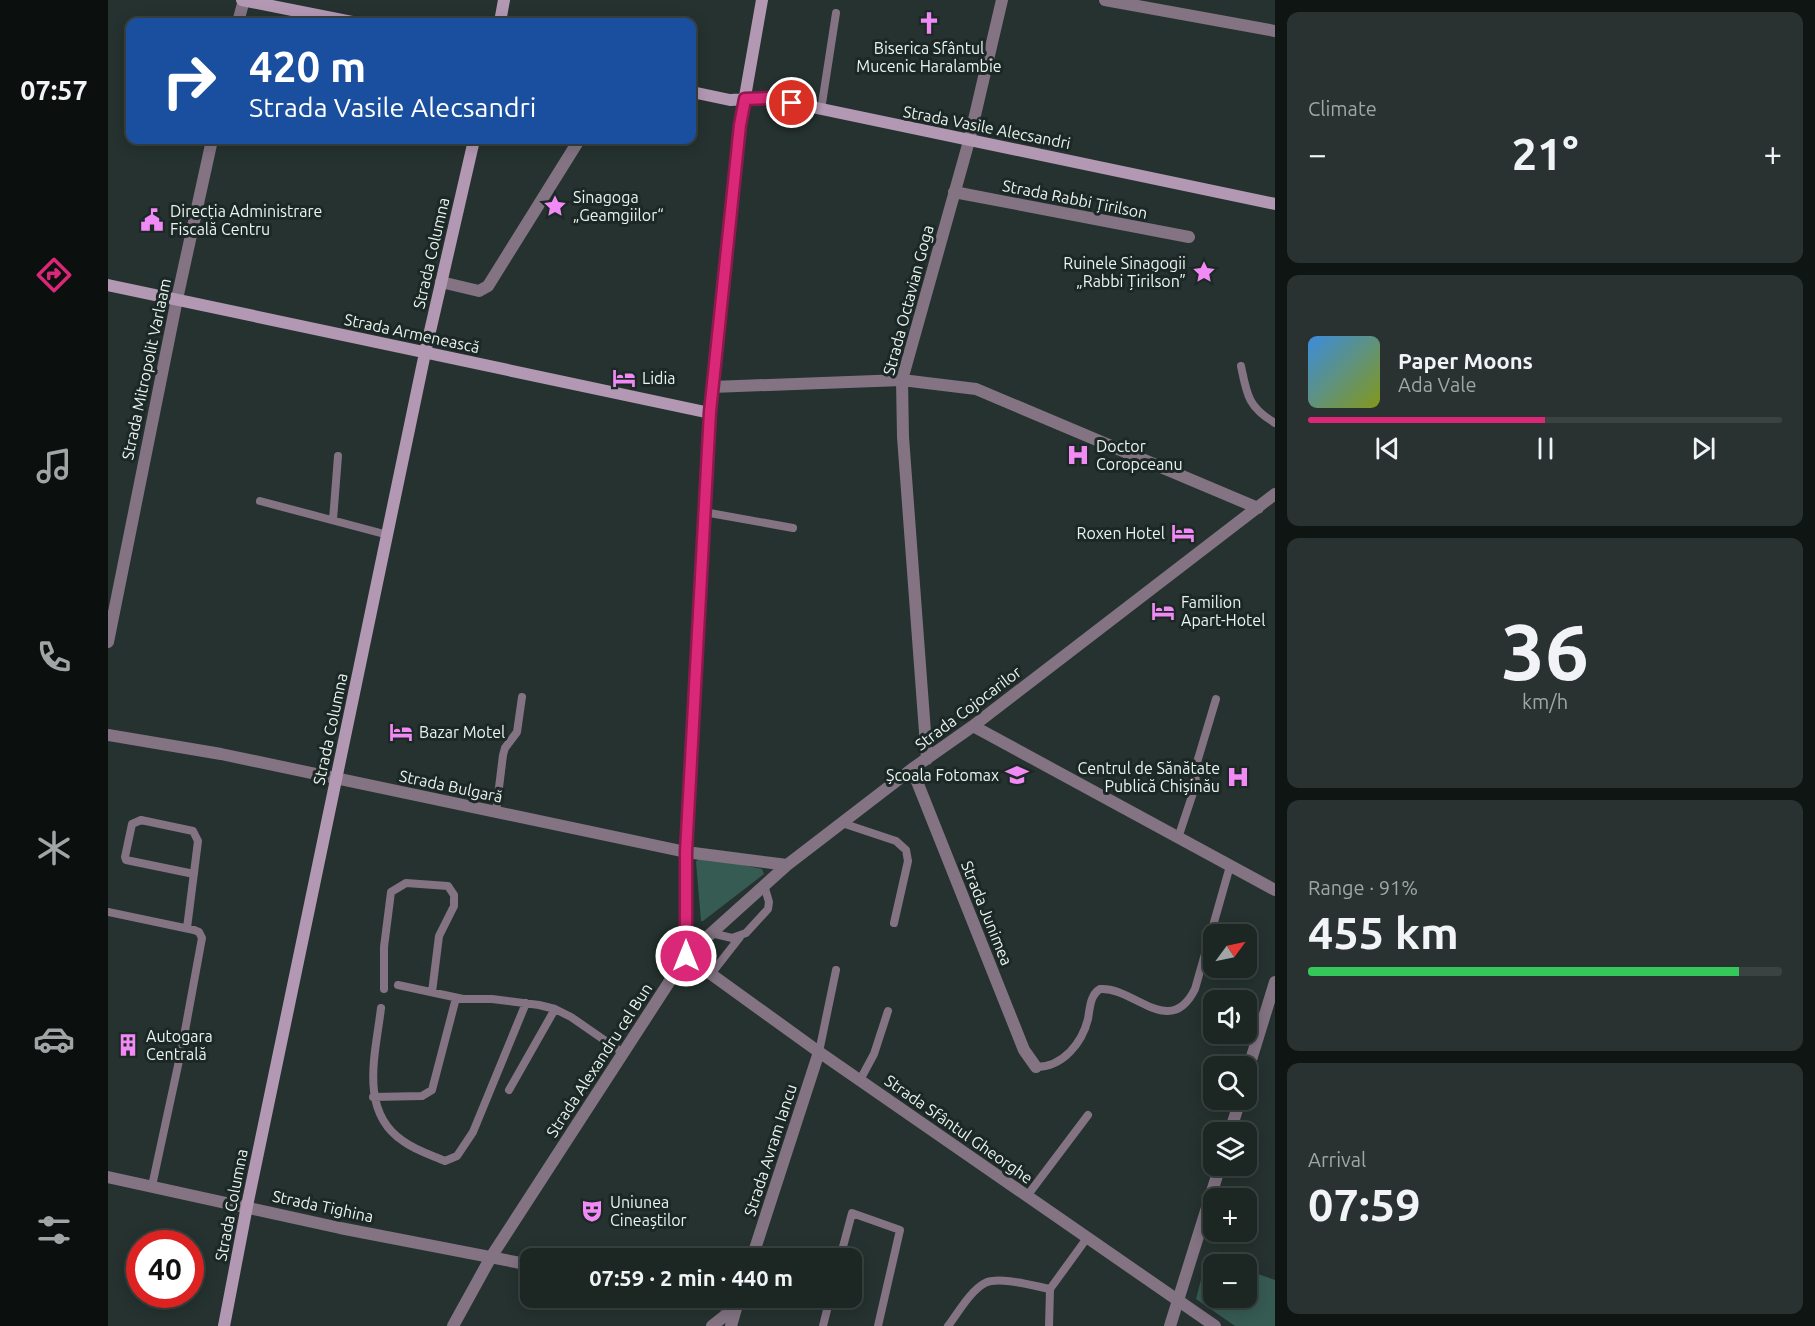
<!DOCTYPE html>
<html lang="en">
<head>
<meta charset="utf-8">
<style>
  :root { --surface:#1c2623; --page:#293230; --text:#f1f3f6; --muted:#a0a5a6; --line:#3a4341; --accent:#db2777 }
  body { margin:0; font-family:Ubuntu,sans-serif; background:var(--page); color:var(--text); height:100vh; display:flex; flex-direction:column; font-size:22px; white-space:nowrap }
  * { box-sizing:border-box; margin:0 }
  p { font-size:20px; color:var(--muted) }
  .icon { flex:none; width:33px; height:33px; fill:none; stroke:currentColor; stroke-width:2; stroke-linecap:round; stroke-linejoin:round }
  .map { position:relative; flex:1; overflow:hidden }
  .sheet { display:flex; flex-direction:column; gap:12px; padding:12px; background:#0f1513; width:540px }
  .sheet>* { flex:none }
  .banner { position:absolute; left:18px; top:18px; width:570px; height:126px; border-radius:12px; box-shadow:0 3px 15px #0003,0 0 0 2px var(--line); background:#1a4fa0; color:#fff; overflow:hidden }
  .needle { width:39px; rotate:57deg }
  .buttons { position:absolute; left:1095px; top:924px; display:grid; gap:12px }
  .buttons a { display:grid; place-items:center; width:54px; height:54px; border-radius:12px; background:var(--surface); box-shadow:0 3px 15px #0003,0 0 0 2px var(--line); font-size:30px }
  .speed { position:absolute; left:18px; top:1230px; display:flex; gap:12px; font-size:30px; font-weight:700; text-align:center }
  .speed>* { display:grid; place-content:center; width:78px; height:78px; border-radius:50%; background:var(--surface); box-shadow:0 3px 15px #0003,0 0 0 2px var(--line); line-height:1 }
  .speed .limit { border:9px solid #d22; background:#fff; color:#111 }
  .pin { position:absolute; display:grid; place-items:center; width:51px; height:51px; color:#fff; margin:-26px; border:3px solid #fff; border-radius:50%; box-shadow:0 2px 6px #0007 }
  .me { position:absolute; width:66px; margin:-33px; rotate:0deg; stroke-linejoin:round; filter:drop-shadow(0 0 4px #0008) }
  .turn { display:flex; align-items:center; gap:21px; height:126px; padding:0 24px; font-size:27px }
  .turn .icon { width:78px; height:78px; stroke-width:2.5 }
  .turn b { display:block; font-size:42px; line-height:51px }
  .big { font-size:45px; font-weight:700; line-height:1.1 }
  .sheet .widget { flex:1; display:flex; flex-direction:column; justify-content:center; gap:9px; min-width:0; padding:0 21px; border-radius:12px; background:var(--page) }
  .sheet .dial { align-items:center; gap:0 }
  .dial b { font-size:78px; line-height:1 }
  .song { display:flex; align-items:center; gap:18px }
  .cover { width:72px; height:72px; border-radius:9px; background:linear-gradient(135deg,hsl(210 70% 55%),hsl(70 70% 35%)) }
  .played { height:6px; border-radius:3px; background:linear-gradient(90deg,var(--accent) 50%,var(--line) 50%) }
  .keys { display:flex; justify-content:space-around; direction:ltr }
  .heat { display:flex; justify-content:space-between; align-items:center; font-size:33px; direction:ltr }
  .charge { height:9px; border-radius:4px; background:linear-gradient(90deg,#34c759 91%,var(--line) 0) }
  .trip { position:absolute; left:412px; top:1248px; width:342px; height:60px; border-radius:12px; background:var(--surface); box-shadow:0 3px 15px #0003,0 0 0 2px var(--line); font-weight:700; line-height:60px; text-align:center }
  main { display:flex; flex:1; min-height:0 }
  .menu { display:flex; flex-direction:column; width:108px; justify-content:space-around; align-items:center; background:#0b0f0e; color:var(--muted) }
  .menu .icon { width:42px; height:42px }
  .menu .active { color:var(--accent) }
  .menu b { font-size:27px; color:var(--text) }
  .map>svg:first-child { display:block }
</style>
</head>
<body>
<main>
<nav class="menu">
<b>07:57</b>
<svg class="icon active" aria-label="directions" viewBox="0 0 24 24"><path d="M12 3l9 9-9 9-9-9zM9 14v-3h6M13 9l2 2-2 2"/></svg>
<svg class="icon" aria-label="music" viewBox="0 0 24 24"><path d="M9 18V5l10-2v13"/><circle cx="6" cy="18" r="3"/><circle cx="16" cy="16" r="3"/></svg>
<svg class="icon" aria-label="phone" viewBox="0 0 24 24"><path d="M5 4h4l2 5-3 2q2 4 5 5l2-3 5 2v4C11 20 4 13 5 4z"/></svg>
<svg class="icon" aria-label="climate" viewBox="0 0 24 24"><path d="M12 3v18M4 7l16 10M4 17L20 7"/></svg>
<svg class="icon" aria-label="car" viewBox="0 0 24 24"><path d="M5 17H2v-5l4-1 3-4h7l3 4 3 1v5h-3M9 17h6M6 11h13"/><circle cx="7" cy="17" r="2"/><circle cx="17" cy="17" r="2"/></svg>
<svg class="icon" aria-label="filters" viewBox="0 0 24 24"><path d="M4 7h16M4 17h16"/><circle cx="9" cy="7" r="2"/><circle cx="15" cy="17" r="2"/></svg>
</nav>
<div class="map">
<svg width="1167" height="1326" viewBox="0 0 1167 1326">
  <rect width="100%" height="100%" fill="#25322f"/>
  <path fill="#365b53" d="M593,856L654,869L656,874L595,921H593L588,862L590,858Z
    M1099,1256L1122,1264H1106V1298H1138L1139,1270L1167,1280V1326H1127L1088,1299Z"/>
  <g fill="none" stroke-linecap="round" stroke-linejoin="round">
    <path stroke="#837383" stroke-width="8" d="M713,110L728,13
      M1133,366C1139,395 1140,407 1167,423
      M152,501L280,535
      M596,512L685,528
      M225,520L230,456
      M388,812L395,755L397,748L409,732L414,697
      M734,823L788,841L798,850L800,861L786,923
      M1070,838L1088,784L1087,769L1108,699
      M0,912L86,930L91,932L94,938L74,1047L44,1186
      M79,928L90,841L85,831L33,820L24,824L17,857L18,860L86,874
      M603,933L624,938L638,933L660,909L661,902L656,885
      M603,974L632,937
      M290,985L355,999H384L431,1005L447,1009L463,1017L515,1053
      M276,989V947L283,892L298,883L340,886L346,895V906L331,936L324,992
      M273,1008C268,1052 250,1111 295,1141C307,1150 323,1155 337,1161L349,1156L365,1132L418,1003
      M711,1052L728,970
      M928,1067C955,1067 974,1043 980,1019C982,1008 982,995 992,989C1025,986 1062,1040 1087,989L1122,866
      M752,1080L766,1054L780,1011
      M401,1090L447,1009
      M265,1097L314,1096L324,1090L348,998
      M919,1196L980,1115
      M732,1258L744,1213L792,1230L770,1326
      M715,1326L722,1298
      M840,1326C850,1313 862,1291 877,1283C891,1276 926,1286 942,1289L979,1238
      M941,1326L942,1289"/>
    <path stroke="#837383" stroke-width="12" d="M997,0L1167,31
      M130,22L136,0
      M846,192L1081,237
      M333,282L371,291L380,286L471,140
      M604,387L794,380L868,389L1150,508
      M0,642L69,299L104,140
      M865,726L1167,890
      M0,735L113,754L578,852L679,865
      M819,759L795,437L794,380L861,141L894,0
      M804,769L916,1050L928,1067
      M578,956L679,865L804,769L865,726L1167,494
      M1138,1076L1167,982
      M1122,1132L1132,1100
      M0,1177L232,1228L423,1265
      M644,1258L711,1052
      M580,1298L628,1307
      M604,1326L628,1307
      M623,1326L631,1298
      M1062,1326L1112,1166"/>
    <path stroke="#837383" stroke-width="12" d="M578,956L711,1052L1107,1326
      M345,1326L383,1257L578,956V852L602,413"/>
    <path stroke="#b398b3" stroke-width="12" d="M134,0L244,22
      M392,22L396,0
      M584,92L622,100L661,98L1167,204
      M0,285L602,413L632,125L654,0
      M116,1326L139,1206L317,353L366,140"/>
  </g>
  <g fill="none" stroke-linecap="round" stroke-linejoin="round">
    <g stroke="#8e194d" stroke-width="15">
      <path id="route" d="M578,956V852L602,412L632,125L637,99L661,98L684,103"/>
    </g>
    <use href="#route" stroke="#db2777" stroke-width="10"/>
  </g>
  <defs>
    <g id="church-bare" transform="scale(1.8)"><path d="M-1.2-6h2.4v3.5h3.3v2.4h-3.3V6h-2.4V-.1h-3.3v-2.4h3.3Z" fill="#f18af4" stroke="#1b2825" stroke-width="2.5" paint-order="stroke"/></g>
    <g id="sight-bare" transform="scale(1.8)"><path d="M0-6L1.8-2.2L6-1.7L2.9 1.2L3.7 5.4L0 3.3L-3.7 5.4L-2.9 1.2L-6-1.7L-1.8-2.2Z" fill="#f18af4" stroke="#1b2825" stroke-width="2.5" paint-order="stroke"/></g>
    <g id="civic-bare" transform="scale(1.8)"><path d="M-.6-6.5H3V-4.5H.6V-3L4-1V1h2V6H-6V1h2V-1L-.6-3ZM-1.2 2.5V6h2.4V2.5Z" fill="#f18af4" stroke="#1b2825" stroke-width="2.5" paint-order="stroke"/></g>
    <g id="hotel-bare" transform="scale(1.8)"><path d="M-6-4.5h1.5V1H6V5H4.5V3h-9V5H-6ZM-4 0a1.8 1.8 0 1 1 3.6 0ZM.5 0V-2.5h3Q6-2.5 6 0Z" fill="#f18af4" stroke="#1b2825" stroke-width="2.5" paint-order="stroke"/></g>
    <g id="hospital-bare" transform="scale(1.8)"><path d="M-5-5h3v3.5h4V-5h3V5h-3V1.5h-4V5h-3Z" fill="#f18af4" stroke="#1b2825" stroke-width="2.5" paint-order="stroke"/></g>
    <g id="school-bare" transform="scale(1.8)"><path d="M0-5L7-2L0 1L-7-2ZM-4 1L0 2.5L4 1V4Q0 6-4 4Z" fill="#f18af4" stroke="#1b2825" stroke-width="2.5" paint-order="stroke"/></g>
    <g id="building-bare" transform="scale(1.8)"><path d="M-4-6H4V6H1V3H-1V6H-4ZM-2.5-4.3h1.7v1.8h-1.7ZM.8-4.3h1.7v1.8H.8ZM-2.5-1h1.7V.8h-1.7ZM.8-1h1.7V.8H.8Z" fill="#f18af4" stroke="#1b2825" stroke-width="2.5" paint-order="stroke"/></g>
    <g id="theatre-bare" transform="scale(1.8)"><path d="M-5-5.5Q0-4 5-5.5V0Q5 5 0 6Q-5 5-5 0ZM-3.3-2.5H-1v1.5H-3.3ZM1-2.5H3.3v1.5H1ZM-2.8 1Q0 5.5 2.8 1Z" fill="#f18af4" stroke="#1b2825" stroke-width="2.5" paint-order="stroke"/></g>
  </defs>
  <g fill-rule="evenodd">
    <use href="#church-bare" x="821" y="23"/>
    <use href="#sight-bare" x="447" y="206"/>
    <use href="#civic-bare" x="44" y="220"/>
    <use href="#sight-bare" x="1096" y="272"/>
    <use href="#hotel-bare" x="516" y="378"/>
    <use href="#hospital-bare" x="970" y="455"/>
    <use href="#hotel-bare" x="1075" y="533"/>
    <use href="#hotel-bare" x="1055" y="611"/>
    <use href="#hotel-bare" x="293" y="732"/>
    <use href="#school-bare" x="909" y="775"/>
    <use href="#hospital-bare" x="1130" y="777"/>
    <use href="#building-bare" x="20" y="1045"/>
    <use href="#theatre-bare" x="484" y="1211"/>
  </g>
  <g text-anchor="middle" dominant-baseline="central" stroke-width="6" stroke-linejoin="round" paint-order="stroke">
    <g font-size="16" fill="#eaf3f0" stroke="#1b2825" text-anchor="start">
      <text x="821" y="48" text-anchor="middle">Biserica Sfântul<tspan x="821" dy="18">Mucenic Haralambie</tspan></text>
      <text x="465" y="197">Sinagoga<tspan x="465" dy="18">„Geamgiilor“</tspan></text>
      <text x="62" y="211">Direcția Administrare<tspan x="62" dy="18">Fiscală Centru</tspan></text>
      <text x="1078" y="263" text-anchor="end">Ruinele Sinagogii<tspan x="1078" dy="18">„Rabbi Țirilson”</tspan></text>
      <text x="534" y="378">Lidia</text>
      <text x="988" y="446">Doctor<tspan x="988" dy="18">Coropceanu</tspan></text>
      <text x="1057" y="533" text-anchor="end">Roxen Hotel</text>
      <text x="1073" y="602">Familion<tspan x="1073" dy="18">Apart-Hotel</tspan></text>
      <text x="311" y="732">Bazar Motel</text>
      <text x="1112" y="768" text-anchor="end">Centrul de Sănătate<tspan x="1112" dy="18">Publică Chișinău</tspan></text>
      <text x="891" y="775" text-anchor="end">Școala Fotomax</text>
      <text x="38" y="1036">Autogara<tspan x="38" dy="18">Centrală</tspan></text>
      <text x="502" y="1202">Uniunea<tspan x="502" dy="18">Cineaștilor</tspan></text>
    </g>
    <g font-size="16" fill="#eaf3f0" stroke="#1b2825">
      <text transform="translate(879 127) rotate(11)">Strada Vasile Alecsandri</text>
      <text transform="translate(967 199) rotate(11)">Strada Rabbi Țirilson</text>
      <text transform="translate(323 253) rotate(-77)">Strada Columna</text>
      <text transform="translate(800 300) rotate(-75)">Strada Octavian Goga</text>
      <text transform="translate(304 333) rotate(12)">Strada Armenească</text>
      <text transform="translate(38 369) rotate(-78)">Strada Mitropolit Varlaam</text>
      <text transform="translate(860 708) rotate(-37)">Strada Cojocarilor</text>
      <text transform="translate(222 729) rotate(-78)">Strada Columna</text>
      <text transform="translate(343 786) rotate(12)">Strada Bulgară</text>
      <text transform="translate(879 913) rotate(68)">Strada Junimea</text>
      <text transform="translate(491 1060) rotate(-57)">Strada Alexandru cel Bun</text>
      <text transform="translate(851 1129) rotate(35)">Strada Sfântul Gheorghe</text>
      <text transform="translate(662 1150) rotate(-72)">Strada Avram Iancu</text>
      <text transform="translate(123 1205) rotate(-79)">Strada Columna</text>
      <text transform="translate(215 1206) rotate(12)">Strada Tighina</text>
    </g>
  </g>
</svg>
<div class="buttons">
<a><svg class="needle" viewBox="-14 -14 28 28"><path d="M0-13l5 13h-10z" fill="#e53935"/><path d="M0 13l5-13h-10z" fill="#a0a5a6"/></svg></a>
<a><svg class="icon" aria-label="sound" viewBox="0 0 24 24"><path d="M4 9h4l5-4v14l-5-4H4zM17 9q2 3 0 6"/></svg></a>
<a><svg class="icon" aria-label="search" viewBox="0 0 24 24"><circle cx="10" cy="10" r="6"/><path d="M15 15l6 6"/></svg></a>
<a><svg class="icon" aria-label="layers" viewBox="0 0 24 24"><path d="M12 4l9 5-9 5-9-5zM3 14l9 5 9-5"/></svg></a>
<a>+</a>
<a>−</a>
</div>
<div class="speed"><div class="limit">40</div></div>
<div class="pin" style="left:684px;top:103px;background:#d93025"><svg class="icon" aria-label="arrive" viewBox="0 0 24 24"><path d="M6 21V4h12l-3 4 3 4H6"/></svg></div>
<svg class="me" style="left:578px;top:956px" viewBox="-20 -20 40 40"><circle r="17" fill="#db2777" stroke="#fff" stroke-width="3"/><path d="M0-11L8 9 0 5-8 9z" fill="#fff"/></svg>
<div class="trip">07:59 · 2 min · 440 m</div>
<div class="banner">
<div class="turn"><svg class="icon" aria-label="right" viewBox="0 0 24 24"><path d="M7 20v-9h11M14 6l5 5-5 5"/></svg><div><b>420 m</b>Strada Vasile Alecsandri</div></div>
</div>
</div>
<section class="sheet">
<div class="widget"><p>Climate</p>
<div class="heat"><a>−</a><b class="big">21°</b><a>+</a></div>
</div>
<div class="widget">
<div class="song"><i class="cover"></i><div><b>Paper Moons</b><p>Ada Vale</p></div></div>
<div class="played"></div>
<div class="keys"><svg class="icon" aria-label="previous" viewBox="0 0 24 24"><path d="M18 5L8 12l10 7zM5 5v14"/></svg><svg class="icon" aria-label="pause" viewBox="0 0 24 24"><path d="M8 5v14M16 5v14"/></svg><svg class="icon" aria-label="next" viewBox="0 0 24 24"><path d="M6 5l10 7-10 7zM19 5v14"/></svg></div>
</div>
<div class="widget dial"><b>36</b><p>km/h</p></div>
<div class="widget"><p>Range · 91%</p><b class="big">455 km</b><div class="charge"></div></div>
<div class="widget"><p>Arrival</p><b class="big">07:59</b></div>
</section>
</main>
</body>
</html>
